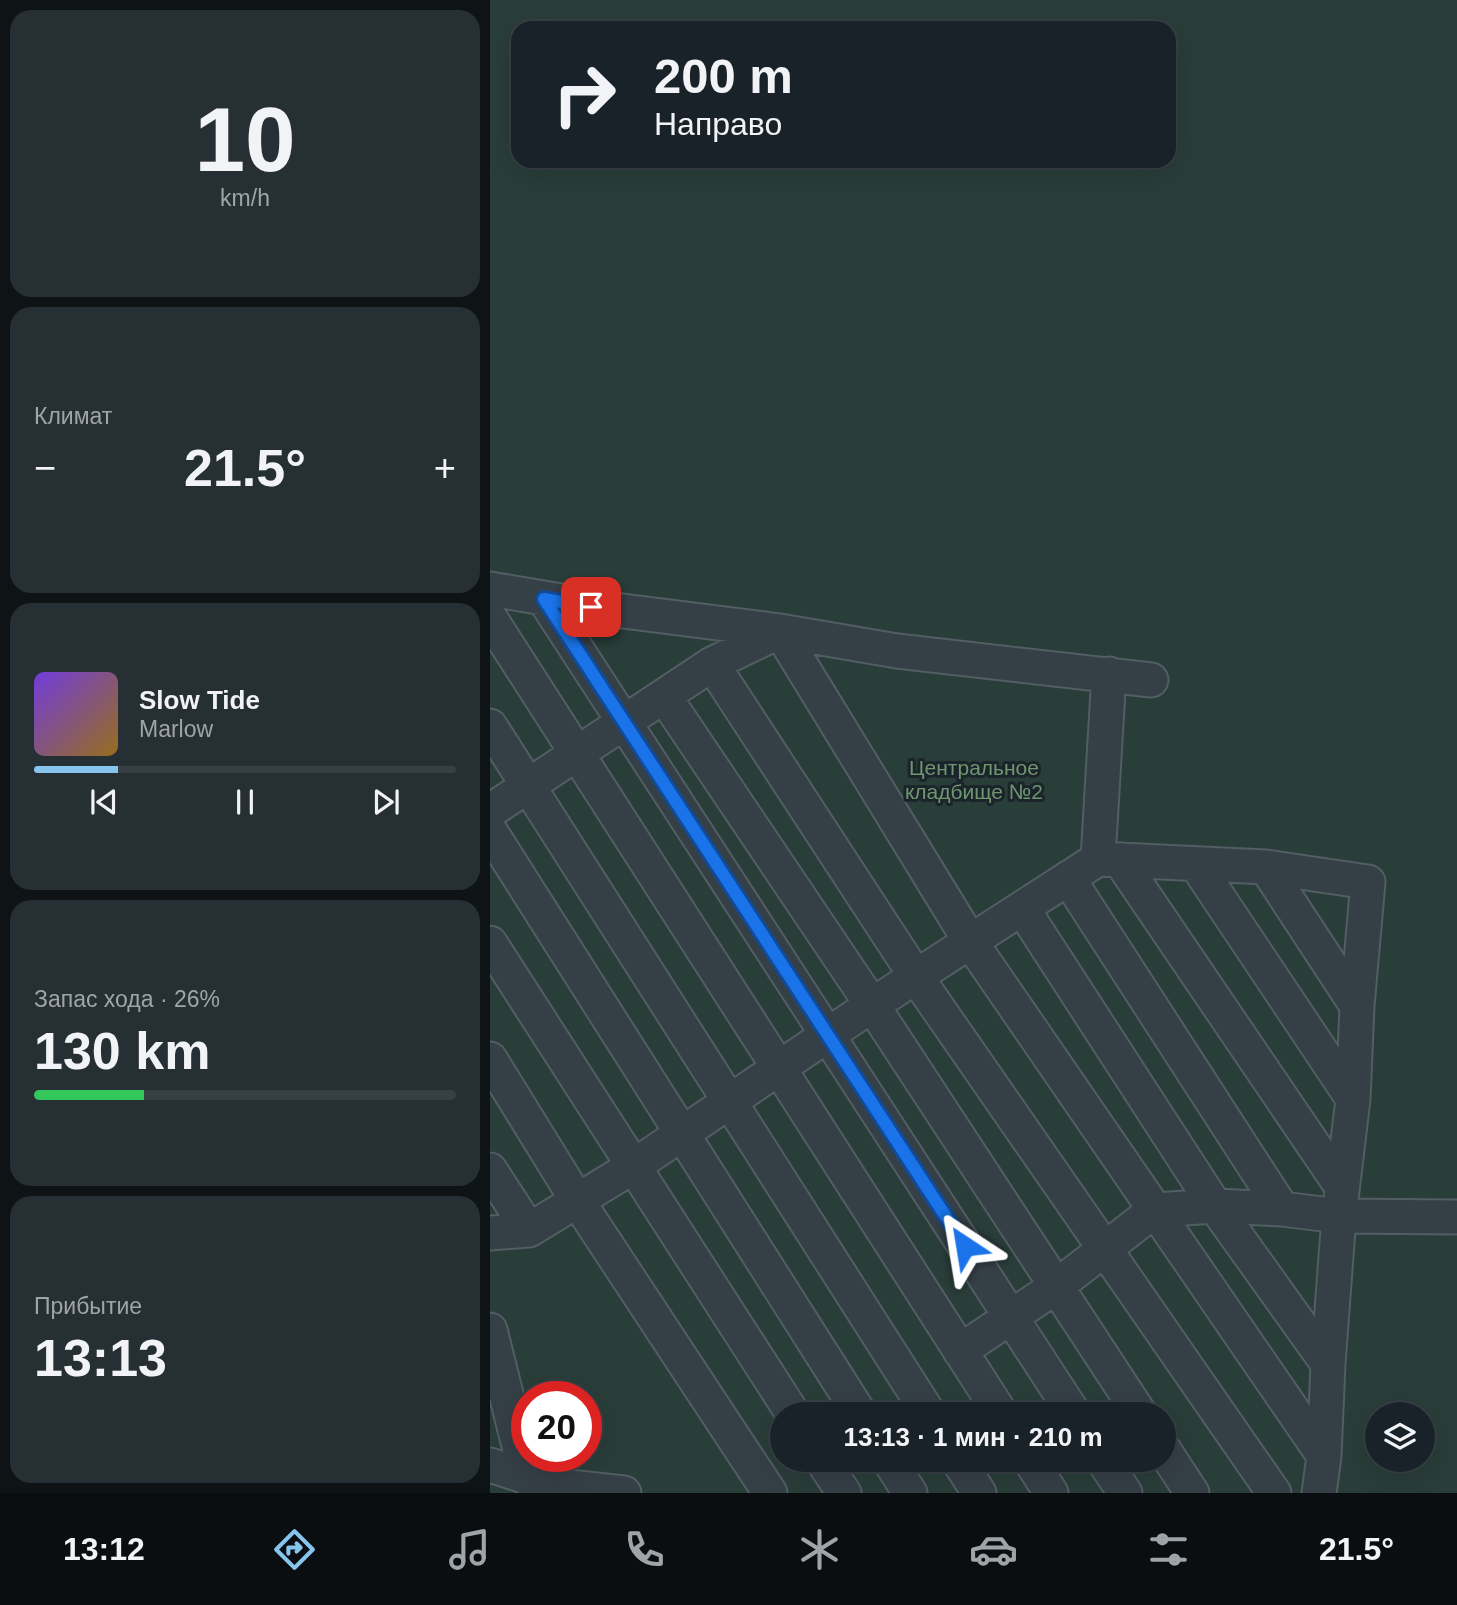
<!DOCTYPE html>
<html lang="ru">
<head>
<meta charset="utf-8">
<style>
  :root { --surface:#192228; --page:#262f34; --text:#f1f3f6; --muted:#9fa4a8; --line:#373f45; --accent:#87c5ef }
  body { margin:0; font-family:Helvetica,sans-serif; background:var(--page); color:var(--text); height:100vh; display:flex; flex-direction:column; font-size:26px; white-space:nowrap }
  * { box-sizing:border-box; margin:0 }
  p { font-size:23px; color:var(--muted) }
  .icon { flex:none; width:38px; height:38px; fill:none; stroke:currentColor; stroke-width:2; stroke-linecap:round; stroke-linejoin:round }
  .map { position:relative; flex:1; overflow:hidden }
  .details { display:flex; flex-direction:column; gap:10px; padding:10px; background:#0e1316; width:490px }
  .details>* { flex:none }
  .hud { position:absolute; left:21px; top:21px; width:665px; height:147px; border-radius:21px; box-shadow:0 7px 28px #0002,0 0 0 2px var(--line); background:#192228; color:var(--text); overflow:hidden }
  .tools { position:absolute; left:875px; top:1402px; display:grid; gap:14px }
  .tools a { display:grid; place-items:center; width:70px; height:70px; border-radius:50%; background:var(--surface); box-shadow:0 7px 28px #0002,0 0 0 2px var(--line); font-size:35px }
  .speed { position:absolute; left:21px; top:1381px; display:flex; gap:14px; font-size:35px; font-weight:700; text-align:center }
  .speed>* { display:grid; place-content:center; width:91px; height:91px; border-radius:50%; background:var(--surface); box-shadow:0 7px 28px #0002,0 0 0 2px var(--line); line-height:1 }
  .speed .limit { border:10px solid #d22; background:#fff; color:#111 }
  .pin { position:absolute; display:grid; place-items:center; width:60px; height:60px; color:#fff; margin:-30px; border-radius:14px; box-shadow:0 4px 10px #0006 }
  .me { position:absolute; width:77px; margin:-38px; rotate:327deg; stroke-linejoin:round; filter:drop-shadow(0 0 5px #0008) }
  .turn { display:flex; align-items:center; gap:24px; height:147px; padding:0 28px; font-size:32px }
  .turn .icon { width:91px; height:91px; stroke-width:2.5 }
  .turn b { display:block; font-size:49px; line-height:60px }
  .big { font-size:52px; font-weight:700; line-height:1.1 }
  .details .widget { flex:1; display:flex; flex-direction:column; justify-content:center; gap:10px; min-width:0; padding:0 24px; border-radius:21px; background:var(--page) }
  .details .dial { align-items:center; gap:0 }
  .dial b { font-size:91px; line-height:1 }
  .song { display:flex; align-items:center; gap:21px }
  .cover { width:84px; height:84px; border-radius:10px; background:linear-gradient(135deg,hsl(260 70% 55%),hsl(40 70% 35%)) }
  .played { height:7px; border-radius:4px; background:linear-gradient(90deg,var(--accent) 20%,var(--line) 20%) }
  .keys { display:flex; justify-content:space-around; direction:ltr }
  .heat { display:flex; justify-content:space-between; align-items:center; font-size:38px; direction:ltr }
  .charge { height:10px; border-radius:5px; background:linear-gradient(90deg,#34c759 26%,var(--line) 0) }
  .trip { position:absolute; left:280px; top:1402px; width:406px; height:70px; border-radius:35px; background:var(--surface); box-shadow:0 7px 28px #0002,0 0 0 2px var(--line); font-weight:700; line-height:70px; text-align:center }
  .tab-bar { display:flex; height:112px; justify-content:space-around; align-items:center; background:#0a0e10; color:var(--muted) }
  .tab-bar .icon { width:49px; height:49px }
  .tab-bar .on { color:var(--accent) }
  .tab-bar b { font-size:32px; color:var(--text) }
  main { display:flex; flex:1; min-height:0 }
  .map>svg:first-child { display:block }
</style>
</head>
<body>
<main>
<section class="details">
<div class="widget dial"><b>10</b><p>km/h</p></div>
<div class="widget"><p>Климат</p>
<div class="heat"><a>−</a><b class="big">21.5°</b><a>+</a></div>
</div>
<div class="widget">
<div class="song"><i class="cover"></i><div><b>Slow Tide</b><p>Marlow</p></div></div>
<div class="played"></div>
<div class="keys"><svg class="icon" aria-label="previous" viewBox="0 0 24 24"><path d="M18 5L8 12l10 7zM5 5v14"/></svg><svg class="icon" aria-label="pause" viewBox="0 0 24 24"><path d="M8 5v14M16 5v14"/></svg><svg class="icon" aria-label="next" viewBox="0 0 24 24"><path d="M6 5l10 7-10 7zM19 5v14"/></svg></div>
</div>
<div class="widget"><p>Запас хода · 26%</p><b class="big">130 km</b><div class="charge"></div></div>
<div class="widget"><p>Прибытие</p><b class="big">13:13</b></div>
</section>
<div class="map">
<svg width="967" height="1493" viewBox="0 0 967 1493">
  <rect width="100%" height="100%" fill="#212e35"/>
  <path fill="#293d39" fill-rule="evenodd" d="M0,0H967V1493H0ZM28,28H679V161H28ZM37,1396H96V1456H37ZM292,1414H674V1460H292ZM887,1414H933V1460H887Z"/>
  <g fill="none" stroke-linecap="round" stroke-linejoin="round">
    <g stroke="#525d64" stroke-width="37">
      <path id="minor" d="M0,589L125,610L290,631L407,651L661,680
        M54,599L584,1414
        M0,618L511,1414
        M222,664L427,978L784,1493
        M619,674L608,859L776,867L878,882L867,1006L863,1099L849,1216L838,1364L834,1456L829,1493
        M174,696L382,1005L650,1414
        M0,726L439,1414
        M0,811L222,664L290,631L480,941L665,1210L725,1206L792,1209L849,1216L967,1217
        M0,831L370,1414
        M630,860L852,1187
        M706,864L863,1099
        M776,867L867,1006
        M578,878L792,1209
        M532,908L725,1206L838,1364
        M0,943L303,1414
        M0,1059L87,1200L280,1493
        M0,1170L39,1230
        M0,1233L39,1230L144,1166L382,1005L608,859
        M0,1330L37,1478
        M470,1351L567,1286L665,1210L834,1456
        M674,1450L702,1493
        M332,1460L354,1493
        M399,1460L420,1493
        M468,1460L489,1493
        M540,1460L561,1493
        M613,1460L635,1493
        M0,1465L61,1485L134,1493"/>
    </g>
    <use href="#minor" stroke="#353f46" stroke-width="33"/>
  </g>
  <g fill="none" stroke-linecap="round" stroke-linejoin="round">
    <g stroke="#114b97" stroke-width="18">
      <path id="route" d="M101,607L54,599L475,1246"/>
    </g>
    <use href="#route" stroke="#1a73e8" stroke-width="12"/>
  </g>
  <g text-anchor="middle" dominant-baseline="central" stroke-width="6" stroke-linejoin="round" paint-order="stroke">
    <g font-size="21" fill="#709670" stroke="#1a242a">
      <text x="484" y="767">Центральное<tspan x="484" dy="24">кладбище №2</tspan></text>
    </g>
  </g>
</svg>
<div class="tools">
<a><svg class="icon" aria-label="layers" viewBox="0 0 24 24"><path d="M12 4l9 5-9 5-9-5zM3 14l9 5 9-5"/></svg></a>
</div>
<div class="speed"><div class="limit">20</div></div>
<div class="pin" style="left:101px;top:607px;background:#d93025"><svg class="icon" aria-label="arrive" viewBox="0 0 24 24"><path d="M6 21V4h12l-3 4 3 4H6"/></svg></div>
<svg class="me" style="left:475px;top:1246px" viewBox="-20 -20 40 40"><path d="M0-17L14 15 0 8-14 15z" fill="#1a73e8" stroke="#fff" stroke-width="4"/></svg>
<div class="trip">13:13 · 1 мин · 210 m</div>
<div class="hud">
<div class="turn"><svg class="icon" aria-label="right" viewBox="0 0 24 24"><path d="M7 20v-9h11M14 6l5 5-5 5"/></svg><div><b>200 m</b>Направо</div></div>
</div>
</div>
</main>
<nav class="tab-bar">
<b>13:12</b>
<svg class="icon on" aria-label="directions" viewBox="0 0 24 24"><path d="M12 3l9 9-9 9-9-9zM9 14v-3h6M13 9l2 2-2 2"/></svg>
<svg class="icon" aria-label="music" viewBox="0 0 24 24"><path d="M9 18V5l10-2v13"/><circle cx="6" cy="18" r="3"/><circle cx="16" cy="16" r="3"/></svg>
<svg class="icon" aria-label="phone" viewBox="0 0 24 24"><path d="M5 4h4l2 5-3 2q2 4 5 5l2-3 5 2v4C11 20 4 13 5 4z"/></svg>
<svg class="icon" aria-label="climate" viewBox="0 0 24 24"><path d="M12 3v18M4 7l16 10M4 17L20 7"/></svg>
<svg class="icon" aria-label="car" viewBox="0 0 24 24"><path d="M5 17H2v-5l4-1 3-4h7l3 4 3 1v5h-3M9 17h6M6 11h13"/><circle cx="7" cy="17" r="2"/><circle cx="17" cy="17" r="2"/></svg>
<svg class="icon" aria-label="filters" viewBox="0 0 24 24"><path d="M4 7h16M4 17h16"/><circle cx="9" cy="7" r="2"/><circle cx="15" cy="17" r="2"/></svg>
<b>21.5°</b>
</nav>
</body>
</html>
